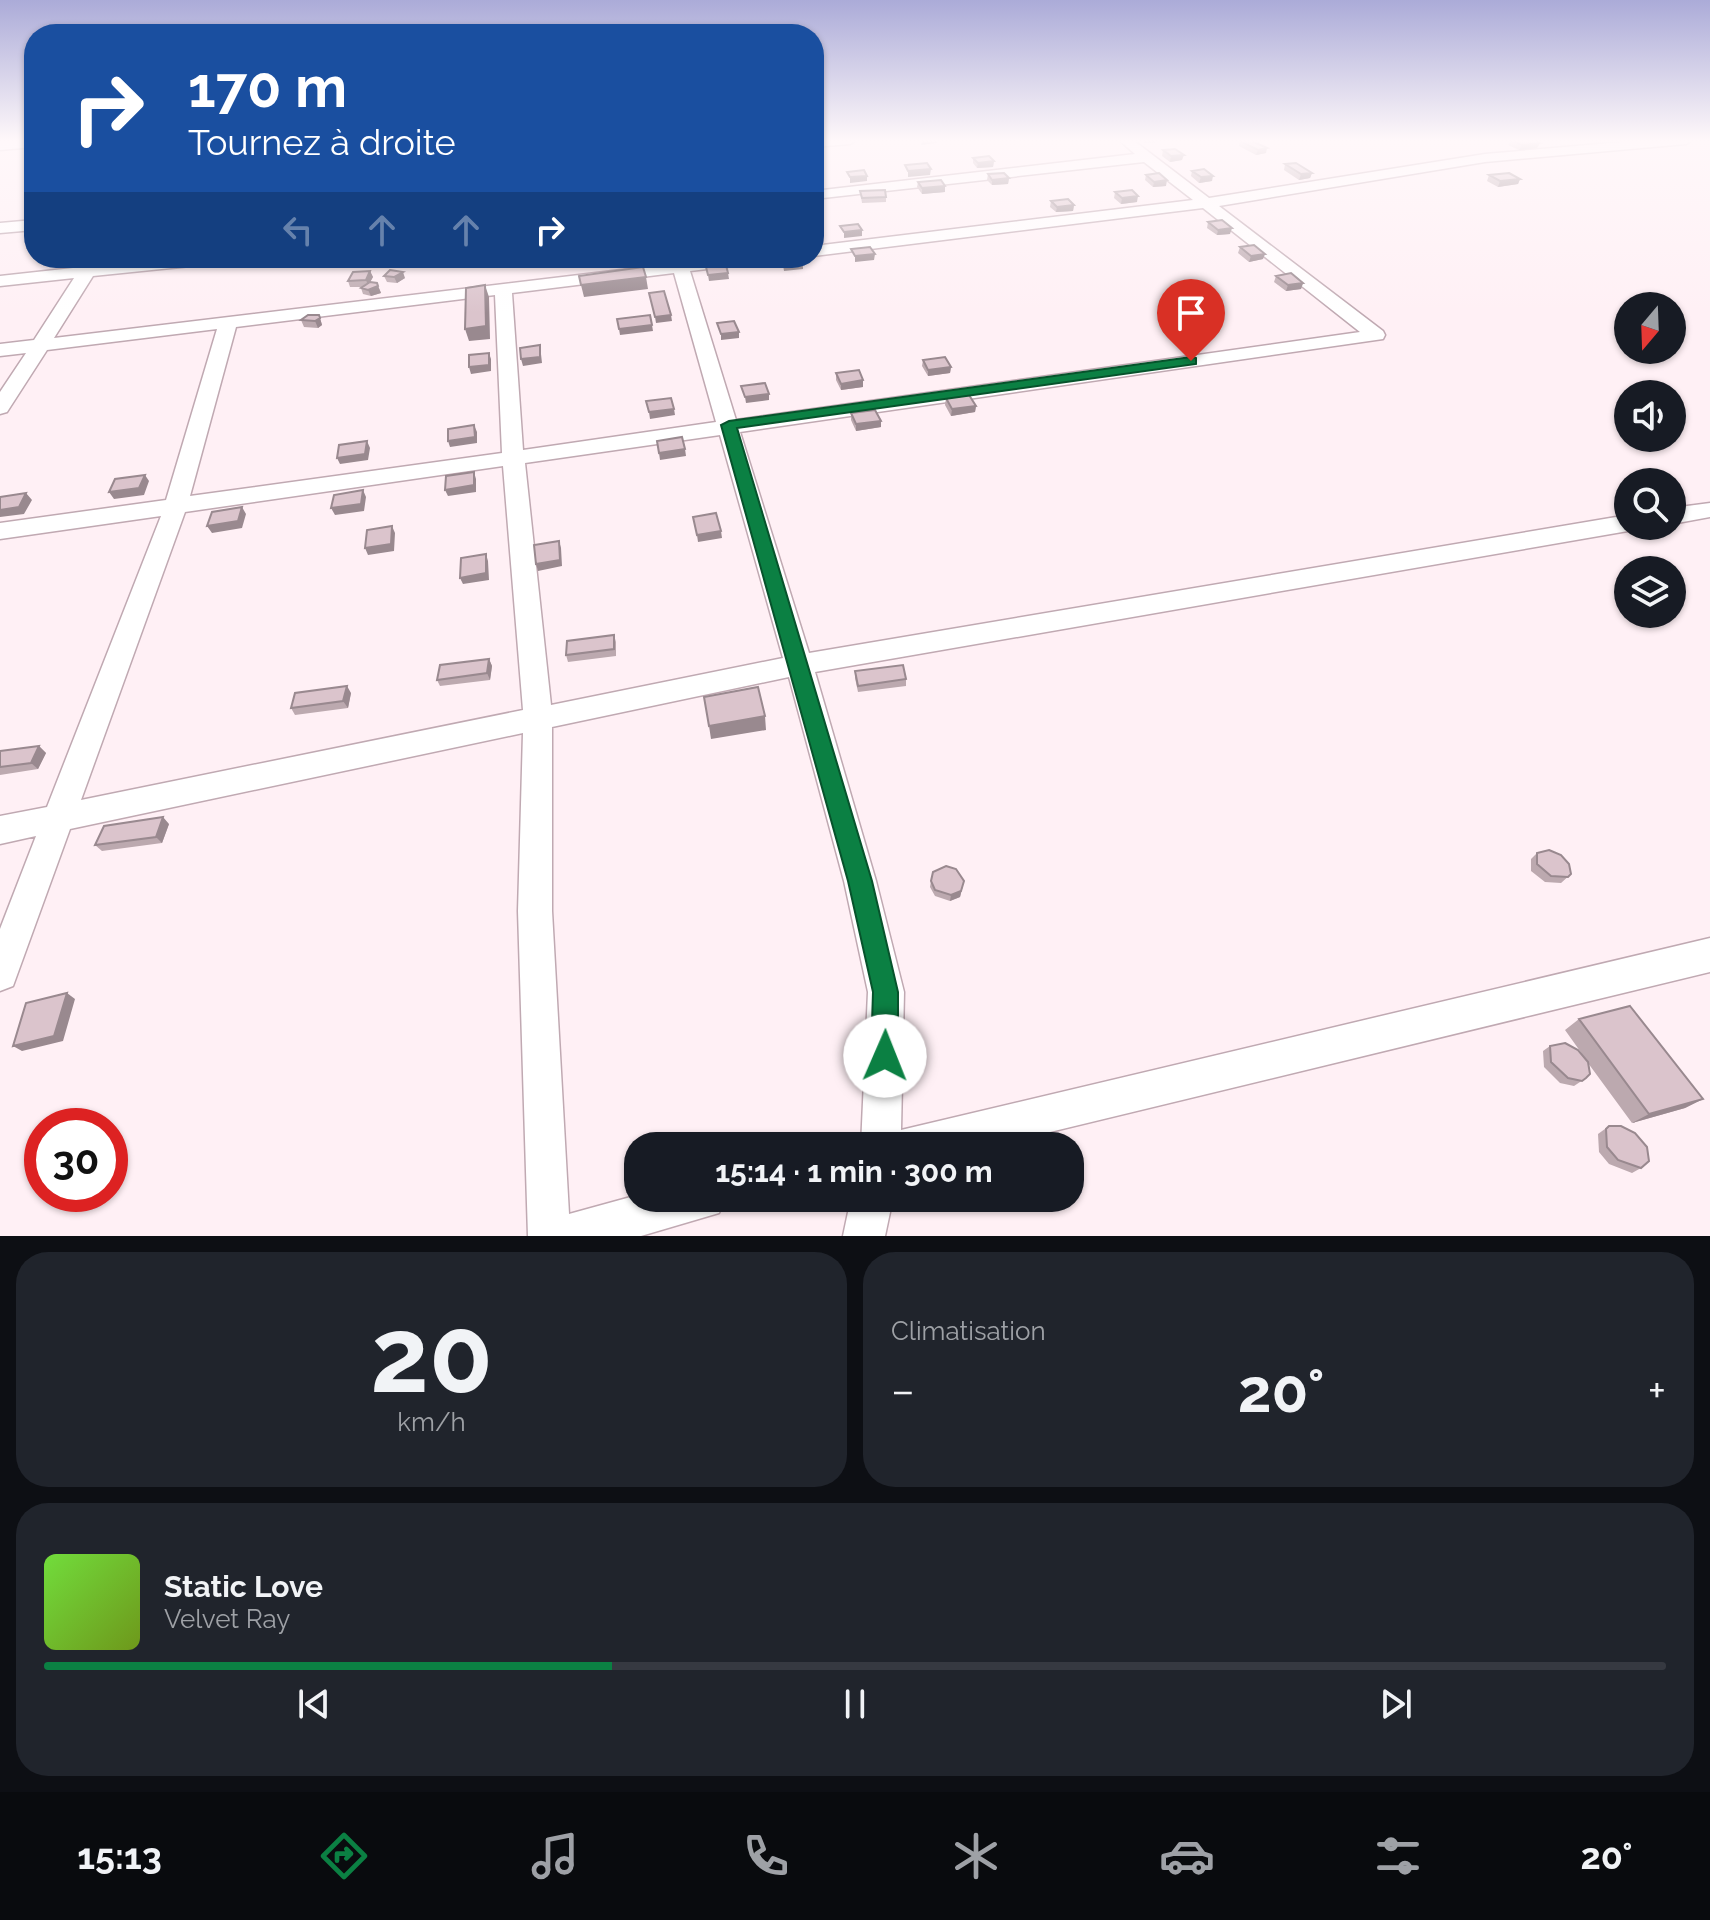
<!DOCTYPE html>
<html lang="fr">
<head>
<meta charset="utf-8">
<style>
  :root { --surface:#171b24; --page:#20242c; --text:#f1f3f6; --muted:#9ea1a6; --line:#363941; --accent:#0b8043 }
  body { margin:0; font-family:Raleway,sans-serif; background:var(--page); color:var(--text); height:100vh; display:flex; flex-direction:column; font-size:30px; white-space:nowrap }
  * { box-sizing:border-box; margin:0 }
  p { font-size:26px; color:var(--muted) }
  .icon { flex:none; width:44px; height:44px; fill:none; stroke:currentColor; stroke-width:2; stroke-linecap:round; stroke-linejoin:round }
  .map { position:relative; height:1236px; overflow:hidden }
  .details { display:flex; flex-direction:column; gap:16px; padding:16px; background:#0d0f14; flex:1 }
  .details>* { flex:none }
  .banner { position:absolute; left:24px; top:24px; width:800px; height:244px; border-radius:32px; box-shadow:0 2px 6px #0004; background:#1a4fa0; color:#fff; overflow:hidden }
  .needle { width:52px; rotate:199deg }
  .tools { position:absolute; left:1614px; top:292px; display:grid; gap:16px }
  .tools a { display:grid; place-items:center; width:72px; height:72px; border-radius:50%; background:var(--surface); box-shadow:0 2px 6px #0004; font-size:40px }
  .speed { position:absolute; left:24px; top:1108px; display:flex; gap:16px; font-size:40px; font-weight:700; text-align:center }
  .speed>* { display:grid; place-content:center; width:104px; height:104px; border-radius:50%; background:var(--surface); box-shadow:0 2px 6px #0004; line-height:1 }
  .speed .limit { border:12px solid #d22; background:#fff; color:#111 }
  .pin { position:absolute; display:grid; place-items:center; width:68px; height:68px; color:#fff; margin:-82px -34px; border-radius:50% 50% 50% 0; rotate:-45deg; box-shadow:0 0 8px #0007 }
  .pin .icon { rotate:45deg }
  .me { position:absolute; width:88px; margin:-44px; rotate:1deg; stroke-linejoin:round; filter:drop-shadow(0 0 6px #0008) }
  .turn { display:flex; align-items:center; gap:28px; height:168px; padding:0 32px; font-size:36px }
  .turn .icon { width:104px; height:104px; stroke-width:2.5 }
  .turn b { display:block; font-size:56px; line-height:68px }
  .lanes { display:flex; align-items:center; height:76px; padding:0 32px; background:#0003; justify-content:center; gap:40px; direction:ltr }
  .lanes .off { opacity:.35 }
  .big { font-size:60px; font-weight:700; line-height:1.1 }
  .details .widget { flex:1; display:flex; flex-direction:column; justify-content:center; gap:12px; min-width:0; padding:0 28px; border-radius:32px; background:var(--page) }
  .details .dial { align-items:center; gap:0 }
  .dial b { font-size:104px; line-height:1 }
  .song { display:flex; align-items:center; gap:24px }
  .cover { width:96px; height:96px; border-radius:12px; background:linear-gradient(135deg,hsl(100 70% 55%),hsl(80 70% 35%)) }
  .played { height:8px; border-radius:4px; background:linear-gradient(90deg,var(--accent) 35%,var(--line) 35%) }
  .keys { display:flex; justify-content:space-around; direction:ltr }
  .heat { display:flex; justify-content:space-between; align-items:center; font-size:44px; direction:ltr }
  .details .tiles { flex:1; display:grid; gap:16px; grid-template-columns:1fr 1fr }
  .widget:last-child { grid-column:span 2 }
  .trip { position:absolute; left:624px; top:1132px; width:460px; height:80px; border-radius:32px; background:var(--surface); box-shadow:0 2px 6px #0004; font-weight:700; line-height:80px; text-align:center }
  .tab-bar { display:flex; height:128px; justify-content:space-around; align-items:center; background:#090b0e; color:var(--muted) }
  .tab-bar .icon { width:56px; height:56px }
  .tab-bar .selected { color:var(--accent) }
  .tab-bar b { font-size:36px; color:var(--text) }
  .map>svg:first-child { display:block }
</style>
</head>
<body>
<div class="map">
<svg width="1710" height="1236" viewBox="0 0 1710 1236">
  <rect width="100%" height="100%" fill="#fff0f5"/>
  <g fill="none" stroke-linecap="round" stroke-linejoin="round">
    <g stroke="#c0a9b2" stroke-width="3">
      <path id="street" d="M34,140V147L0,150V142Z
        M814,140H857L850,144L814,147Z
        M1119,140H1133L1209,198L1485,154L1645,140H1693L1686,144L1485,162L1219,206L1383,331L1385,335L1383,339L740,432L809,653L1628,515V526H1638L1628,531L815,672L876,881L904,992L901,1130L1710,938V972L992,1146H861L868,992L844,881L789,677L552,727V911L569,1214L638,1195V1198H725L719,1213L641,1236H528L518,911L523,733L70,829L13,986L0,991V929L36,836L0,844V816L47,807L161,516L0,539V523L166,500L217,329L47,350L7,412L0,414V392L26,353L0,356V344L34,340L74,278L0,286V276L82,267L88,258H100L99,266L172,258H228L220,263L93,276L54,338L671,264L670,258H686L687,262L768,258L760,263L690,271L736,420L1360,332L1203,208L814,256V246L1193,200L1144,162L814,199V191L1135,154ZM674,273L716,422L523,450L512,293ZM495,295L502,453L190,496L236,327ZM720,435L783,658L551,705L525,463ZM503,466L523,710L81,800L185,512Z
        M34,220V230L0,233V223Z
        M1710,503V517L1672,524V508Z
        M851,1198H893L885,1236H843Z"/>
    </g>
    <use href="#street" fill="#fff" fill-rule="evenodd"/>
  </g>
  <path fill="#bca9af" d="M1511,140L1540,143L1537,148L1519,150L1508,145Z
    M1240,141L1266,153L1256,155L1239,146Z
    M1163,150L1182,160L1170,162L1162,156Z
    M973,158L994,161L993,167L977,168L973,163Z
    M1285,164L1312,173L1310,178L1299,180L1284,170Z
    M1192,171L1212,181L1199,183L1191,176Z
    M988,174L1009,178L1008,184L992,185L987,180Z
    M1146,175L1166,186L1153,187L1145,180Z
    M1489,175L1520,179L1518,184L1498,187L1487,181Z
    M918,182L945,192L922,194L917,187Z
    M860,191L886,197V202L862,203Z
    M1115,192L1137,202L1121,204L1114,198Z
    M1051,201L1074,205L1073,211L1056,212L1050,207Z
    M1208,222L1230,234L1217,235L1207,228Z
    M1240,247L1263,259L1249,262L1238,253Z
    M370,271L373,277L370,282L377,283L381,293L371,296L363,294L361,288L363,287H350L348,281Z
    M384,276L405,278L397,283L387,282Z
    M1276,276L1303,283L1301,289L1286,291L1274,282Z
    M319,315L322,325L318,328L304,327L301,320Z
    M923,360L951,367L950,373L928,376L922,366Z
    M836,373L863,380V387L841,390L836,380Z
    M946,398L976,406L975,412L951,416L945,405Z
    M851,413L881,421V427L856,431L851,420Z
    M614,635L616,642V656L568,662L566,655Z
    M489,659L492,666L490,680L440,686L437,680Z
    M855,671L906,679V686L858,692L855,678Z
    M351,693L348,708L295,715L291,708Z
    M39,746L46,753L38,769L0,775V751Z
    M169,824L162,843L102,851L95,845Z
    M1537,853L1571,874L1561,883L1545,882L1531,871V859Z
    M931,881H964L960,897L950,901L935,896L930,887Z
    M1579,1019L1703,1099L1685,1108L1632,1123L1588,1063L1586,1078L1574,1086L1560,1083L1544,1067L1543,1051L1550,1046L1585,1058L1565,1030Z
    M1609,1126L1641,1168L1632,1173L1609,1164L1599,1152L1598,1134Z"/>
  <path fill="#99898f" d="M922,140H937V143L921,145Z
    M1145,140H1156V142L1144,143Z
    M1540,143L1537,148L1519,150L1522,145Z
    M1267,148L1266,153L1256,155L1258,150Z
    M1184,155L1182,160L1170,162L1171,156Z
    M994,161L993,167L977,168L978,163Z
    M931,169L930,175L908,177V171Z
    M1312,173L1310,178L1299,180L1301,174Z
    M867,176V181L850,183V177Z
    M1213,176L1212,181L1199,183L1201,177Z
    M1009,178L1008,184L992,185V180Z
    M1520,179L1518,184L1498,187L1500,181Z
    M1167,180L1166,186L1153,187L1154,182Z
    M945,186V192L922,194V188Z
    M1138,196L1137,202L1121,204L1122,198Z
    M1074,205L1073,211L1056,212L1057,207Z
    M1232,228L1230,234L1217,235L1218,230Z
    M862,230V236L844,238V232Z
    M875,254L874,260L855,262V256Z
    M1265,254L1263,259L1249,262L1251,256Z
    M803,263V269L784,271L783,265Z
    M370,271L373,277L368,286L366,280Z
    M403,272L405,278L397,283L394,277Z
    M728,273L729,279L709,281L708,275Z
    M646,277L648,289L584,297L581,285Z
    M1303,283L1301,289L1286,291L1288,285Z
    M485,285L489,297L490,339L469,341L465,329Z
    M378,286L381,293L371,296L368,290Z
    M671,315L672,321L656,323L655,317Z
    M320,318L322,325L318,328L315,321Z
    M652,325L653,331L620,335L619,329Z
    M739,332V338L721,340V334Z
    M540,345L542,363L523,366L521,359Z
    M489,353L491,359V371L471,374L469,367Z
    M951,367L950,373L928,376V370Z
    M863,380V387L841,390V384Z
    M769,394V400L746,403L745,397Z
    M976,406L975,412L951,416L952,409Z
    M674,409L675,415L650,419L649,412Z
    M881,421V427L856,431V424Z
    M474,425L477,432V443L450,447L448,441Z
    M367,441L370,448L368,460L340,464L337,458Z
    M685,449L686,456L660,460L659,453Z
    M474,472L476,479V492L448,496L445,490Z
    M145,475L149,481L144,495L114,499L109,492Z
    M363,490L366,497L364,511L335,515L331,508Z
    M26,493L32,500L24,514L0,517V510Z
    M242,507L246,514L242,528L212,533L207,526Z
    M392,526L395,533L394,551L368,555L365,548Z
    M721,531L722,538L698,542L697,535Z
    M559,541L561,548L562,566L538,571L536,564Z
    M486,554L488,561L489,580L463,584L460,578Z
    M489,659L492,666L490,680L487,673Z
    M347,686L351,693L348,708L343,701Z
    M765,716L766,730L711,739L709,726Z
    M39,746L46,753L38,769L31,763Z
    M163,817L169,824L162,843L156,837Z
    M964,881L960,897L950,901L951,895Z
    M67,993L75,999L63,1041L22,1051L13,1046Z
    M1703,1099L1685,1108L1632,1123L1649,1114Z"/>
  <path fill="#dbc4cc" stroke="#99898f" stroke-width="2" d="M1250,140L1267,148L1258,150L1240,141Z
    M1511,140H1534L1540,143L1522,145Z
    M1175,149L1184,155L1171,156L1163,150Z
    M989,156L994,161L978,163L973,158Z
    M927,163L931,169L908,171L905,165Z
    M1296,163L1312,173L1301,174L1285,164Z
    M1204,169L1213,176L1201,177L1192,171Z
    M864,170L867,176L850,177L847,172Z
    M1004,173L1009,178L992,180L988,174Z
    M1159,173L1167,180L1154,182L1146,175Z
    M1509,173L1520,179L1500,181L1489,175Z
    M941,180L945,186L922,188L918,182Z
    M885,190L886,197L862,198L860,191Z
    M1132,190L1138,196L1122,198L1115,192Z
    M1068,199L1074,205L1057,207L1051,201Z
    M1222,220L1232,228L1218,230L1208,222Z
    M858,224L862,230L844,232L840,226Z
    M1254,245L1265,254L1251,256L1240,247Z
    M870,247L875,254L855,256L851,249Z
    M780,258H801L803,263L783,265Z
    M726,265L728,273L708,275L706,267Z
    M643,267L646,277L581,285L579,276Z
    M390,270L403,272L394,277L384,276Z
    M370,271L366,280L348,281L353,272Z
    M1291,273L1303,283L1288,285L1276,276Z
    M370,282L377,283L378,286L368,290L361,288Z
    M485,285L486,326L465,329L466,288Z
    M664,291L671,315L655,317L649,293Z
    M308,315H319L320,318L315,321L301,320Z
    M650,315L652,325L619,329L617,319Z
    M734,321L739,332L721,334L717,323Z
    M540,345V357L521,359L520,348Z
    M489,353V365L469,367V355Z
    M945,357L951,367L928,370L923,360Z
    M859,370L863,380L841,384L836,373Z
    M765,383L769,394L745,397L741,386Z
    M969,395L976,406L952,409L946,398Z
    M671,398L674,409L649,412L646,401Z
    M875,410L881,421L856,424L851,413Z
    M474,425L475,437L448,441V429Z
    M682,437L685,449L659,453L657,441Z
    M367,441L365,454L337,458L339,445Z
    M474,472V485L445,490L446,476Z
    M145,475L139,488L109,492L115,479Z
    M363,490L361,504L331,508L334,495Z
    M26,493L19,507L0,510V497Z
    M242,507L238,521L207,526L212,512Z
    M716,513L721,531L697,535L693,517Z
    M392,526L391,544L365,548L367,530Z
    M559,541L560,560L536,564L534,545Z
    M486,554V573L460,578L461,558Z
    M614,635V649L566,655L567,641Z
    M489,659L487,673L437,680L440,665Z
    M903,665L906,679L858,686L855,671Z
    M347,686L343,701L291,708L295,693Z
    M758,687L765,716L709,726L704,697Z
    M39,746L31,763L0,767V751Z
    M163,817L156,837L95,845L104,826Z
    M1549,850L1561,855L1569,864L1571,874L1568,877L1551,876L1537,864V853Z
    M946,866L956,869L964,881L961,891L951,895L935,890L931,881L933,872Z
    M67,993L54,1036L13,1046L26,1003Z
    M1630,1006L1703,1099L1649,1114L1579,1019Z
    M1565,1043L1578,1050L1588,1062L1590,1074L1586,1078L1582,1081L1568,1078L1551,1062L1550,1046Z
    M1609,1126H1621L1635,1133L1647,1147L1649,1161L1641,1168L1618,1160L1607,1147L1606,1129Z"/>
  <linearGradient id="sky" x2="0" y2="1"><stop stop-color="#ababd8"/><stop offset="0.45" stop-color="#fff8fa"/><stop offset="1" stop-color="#fff8fa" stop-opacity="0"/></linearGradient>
  <rect width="1710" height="313" fill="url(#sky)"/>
  <path fill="#0b8043" stroke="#07532c" stroke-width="2" d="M1191,357L1196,358V364L737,428L872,881L898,992V1056L894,1065L885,1069L875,1065L871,1056L873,992L848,881L721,425L729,421Z"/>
</svg>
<div class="tools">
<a><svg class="needle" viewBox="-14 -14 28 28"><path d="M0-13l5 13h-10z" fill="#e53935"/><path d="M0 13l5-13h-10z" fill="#9ea1a6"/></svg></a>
<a><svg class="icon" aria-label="sound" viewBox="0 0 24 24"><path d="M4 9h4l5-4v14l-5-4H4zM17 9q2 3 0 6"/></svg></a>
<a><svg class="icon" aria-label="search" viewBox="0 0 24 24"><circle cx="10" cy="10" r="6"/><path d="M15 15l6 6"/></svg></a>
<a><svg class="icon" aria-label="layers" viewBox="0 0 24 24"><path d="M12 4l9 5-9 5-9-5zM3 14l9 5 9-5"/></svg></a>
</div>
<div class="speed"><div class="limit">30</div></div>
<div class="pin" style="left:1191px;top:361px;background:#d93025"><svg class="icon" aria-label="arrive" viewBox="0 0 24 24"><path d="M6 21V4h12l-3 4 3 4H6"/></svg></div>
<svg class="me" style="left:885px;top:1056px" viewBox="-20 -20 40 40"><circle r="19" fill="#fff"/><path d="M0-13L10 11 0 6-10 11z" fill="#0b8043"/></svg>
<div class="trip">15:14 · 1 min · 300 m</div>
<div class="banner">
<div class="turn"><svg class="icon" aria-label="right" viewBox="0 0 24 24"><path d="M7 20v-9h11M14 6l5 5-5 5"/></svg><div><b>170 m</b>Tournez à droite</div></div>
<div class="lanes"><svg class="icon off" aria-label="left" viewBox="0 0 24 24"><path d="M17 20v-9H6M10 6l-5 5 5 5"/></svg><svg class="icon off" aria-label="ahead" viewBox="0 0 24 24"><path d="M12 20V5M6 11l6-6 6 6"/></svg><svg class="icon off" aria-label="ahead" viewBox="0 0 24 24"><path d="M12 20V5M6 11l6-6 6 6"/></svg><svg class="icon" aria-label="right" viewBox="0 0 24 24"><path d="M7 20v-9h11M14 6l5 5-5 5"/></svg></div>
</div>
</div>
<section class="details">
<div class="tiles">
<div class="widget dial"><b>20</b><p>km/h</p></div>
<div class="widget"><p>Climatisation</p>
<div class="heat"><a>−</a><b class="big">20°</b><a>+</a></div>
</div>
<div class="widget">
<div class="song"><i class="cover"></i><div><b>Static Love</b><p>Velvet Ray</p></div></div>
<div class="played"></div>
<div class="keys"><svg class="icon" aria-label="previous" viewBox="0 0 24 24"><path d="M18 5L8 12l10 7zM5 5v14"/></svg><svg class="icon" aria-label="pause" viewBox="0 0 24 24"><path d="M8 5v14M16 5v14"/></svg><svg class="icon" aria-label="next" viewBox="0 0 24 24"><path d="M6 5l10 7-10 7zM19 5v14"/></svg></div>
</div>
</div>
</section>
<nav class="tab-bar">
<b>15:13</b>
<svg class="icon selected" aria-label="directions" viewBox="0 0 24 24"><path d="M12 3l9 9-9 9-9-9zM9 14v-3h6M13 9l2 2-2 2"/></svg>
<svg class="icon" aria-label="music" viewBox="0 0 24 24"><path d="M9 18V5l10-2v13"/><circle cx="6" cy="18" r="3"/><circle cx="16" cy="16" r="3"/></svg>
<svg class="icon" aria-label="phone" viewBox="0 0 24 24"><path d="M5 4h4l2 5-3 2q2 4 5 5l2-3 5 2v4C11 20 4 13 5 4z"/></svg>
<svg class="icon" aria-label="climate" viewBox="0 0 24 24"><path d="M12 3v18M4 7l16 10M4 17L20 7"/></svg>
<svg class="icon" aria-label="car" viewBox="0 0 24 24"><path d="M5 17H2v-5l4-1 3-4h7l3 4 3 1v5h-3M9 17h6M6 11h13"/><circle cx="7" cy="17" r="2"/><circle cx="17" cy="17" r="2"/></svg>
<svg class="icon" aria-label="filters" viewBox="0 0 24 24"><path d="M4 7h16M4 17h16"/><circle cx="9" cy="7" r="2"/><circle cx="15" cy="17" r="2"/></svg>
<b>20°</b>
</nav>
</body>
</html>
